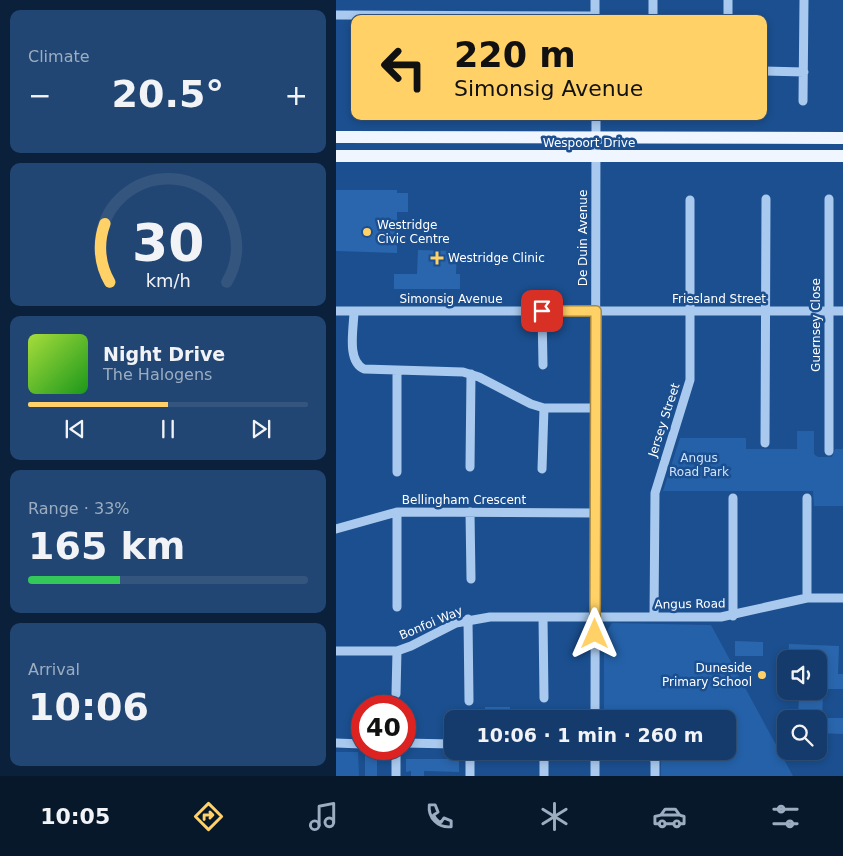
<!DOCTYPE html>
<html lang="en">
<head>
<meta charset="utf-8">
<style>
  :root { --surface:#143b6b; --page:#214673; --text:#f1f3f6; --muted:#9dadc1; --line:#33557e; --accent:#ffd166 }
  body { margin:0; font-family:"DejaVu Sans",sans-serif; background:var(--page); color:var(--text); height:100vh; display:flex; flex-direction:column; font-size:19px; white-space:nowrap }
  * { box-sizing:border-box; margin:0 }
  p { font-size:16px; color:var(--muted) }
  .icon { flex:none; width:28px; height:28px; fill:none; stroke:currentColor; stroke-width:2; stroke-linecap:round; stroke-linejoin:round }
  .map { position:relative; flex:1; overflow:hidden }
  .drawer { display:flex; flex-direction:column; gap:10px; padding:10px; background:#0b203b; width:336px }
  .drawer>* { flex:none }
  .banner { position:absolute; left:15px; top:15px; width:416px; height:105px; border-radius:10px; box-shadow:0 2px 8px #0003,0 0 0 1px var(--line); background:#ffd166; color:#111; overflow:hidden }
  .buttons { position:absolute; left:441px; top:650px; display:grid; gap:10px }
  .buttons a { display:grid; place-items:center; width:50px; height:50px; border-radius:10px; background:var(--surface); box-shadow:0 2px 8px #0003,0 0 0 1px var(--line); font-size:25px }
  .speed { position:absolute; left:15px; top:695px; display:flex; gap:10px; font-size:25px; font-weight:700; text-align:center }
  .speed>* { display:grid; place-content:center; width:65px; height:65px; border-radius:50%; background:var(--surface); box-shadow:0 2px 8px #0003,0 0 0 1px var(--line); line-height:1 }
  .speed .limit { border:8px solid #d22; background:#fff; color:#111 }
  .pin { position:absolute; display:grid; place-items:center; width:42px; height:42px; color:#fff; margin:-21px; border-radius:10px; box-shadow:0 2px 8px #0006 }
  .me { position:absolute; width:55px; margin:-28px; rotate:0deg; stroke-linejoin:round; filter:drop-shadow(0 0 4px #0008) }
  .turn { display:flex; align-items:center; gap:18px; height:105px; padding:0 20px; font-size:22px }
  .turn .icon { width:65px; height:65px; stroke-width:2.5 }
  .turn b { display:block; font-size:35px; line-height:42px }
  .big { font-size:38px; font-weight:700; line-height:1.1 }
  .drawer .card { flex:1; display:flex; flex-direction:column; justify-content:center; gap:8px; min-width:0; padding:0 18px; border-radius:10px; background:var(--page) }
  .drawer .dial { align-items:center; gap:0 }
  .dial svg { height:130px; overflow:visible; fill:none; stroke:var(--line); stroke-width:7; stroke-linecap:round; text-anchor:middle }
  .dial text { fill:var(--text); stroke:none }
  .song { display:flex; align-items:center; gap:15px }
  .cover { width:60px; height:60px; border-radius:8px; background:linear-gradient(135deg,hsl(80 70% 55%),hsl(120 70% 35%)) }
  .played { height:5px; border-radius:2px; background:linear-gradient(90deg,var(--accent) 50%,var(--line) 50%) }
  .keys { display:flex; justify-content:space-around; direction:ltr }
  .heat { display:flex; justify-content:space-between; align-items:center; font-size:28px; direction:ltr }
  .charge { height:8px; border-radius:4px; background:linear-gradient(90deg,#34c759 33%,var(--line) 0) }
  .trip { position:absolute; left:108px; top:710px; width:292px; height:50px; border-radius:10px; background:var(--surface); box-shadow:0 2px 8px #0003,0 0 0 1px var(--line); font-weight:700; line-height:50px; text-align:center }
  .tab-bar { display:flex; height:80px; justify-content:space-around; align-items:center; background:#08182b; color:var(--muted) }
  .tab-bar .icon { width:35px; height:35px }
  .tab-bar .active { color:var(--accent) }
  .tab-bar b { font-size:22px; color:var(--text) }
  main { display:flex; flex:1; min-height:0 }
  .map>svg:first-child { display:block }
</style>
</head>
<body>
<main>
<section class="drawer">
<div class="card"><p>Climate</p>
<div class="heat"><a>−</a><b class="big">20.5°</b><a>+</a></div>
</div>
<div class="card dial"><svg viewBox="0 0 100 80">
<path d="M14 69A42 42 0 1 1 86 69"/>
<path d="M14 69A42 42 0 0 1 11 33" stroke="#ffd166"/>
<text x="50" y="56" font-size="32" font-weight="700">30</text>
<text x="50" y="72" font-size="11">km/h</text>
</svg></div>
<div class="card">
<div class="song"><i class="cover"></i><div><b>Night Drive</b><p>The Halogens</p></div></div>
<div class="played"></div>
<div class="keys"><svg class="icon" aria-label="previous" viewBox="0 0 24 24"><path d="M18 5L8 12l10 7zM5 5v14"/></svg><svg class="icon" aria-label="pause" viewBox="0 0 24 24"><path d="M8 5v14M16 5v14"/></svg><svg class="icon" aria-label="next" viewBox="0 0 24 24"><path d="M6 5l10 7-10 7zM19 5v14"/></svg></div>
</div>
<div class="card"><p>Range · 33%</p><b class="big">165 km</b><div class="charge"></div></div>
<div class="card"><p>Arrival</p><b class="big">10:06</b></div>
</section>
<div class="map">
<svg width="507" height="776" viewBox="0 0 507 776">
  <rect width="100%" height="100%" fill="#1b4f8f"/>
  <path fill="#2461a8" d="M461,431H478V454L482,457H496L499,449H507V506H478L477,491H327L344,438H410V449H461Z
    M276,623L375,625L457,776H325V759L322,751H391V719H268V636Z
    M0,752H22L23,776H0Z"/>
  <path fill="#2a66ad" d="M0,190H61V193H72V212H61V253L0,251Z
    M82,250L121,251L120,274H124V289H58V274H81Z
    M399,641L427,642V656H399Z
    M453,644L503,646L502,674H507V689H482V659H452Z
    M463,696H487L486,718H507V734L482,733V719H462Z
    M149,707H174V719H149Z
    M29,754H41V776H29Z
    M70,759H118L123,761V772L88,771V776H75V771L70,772Z"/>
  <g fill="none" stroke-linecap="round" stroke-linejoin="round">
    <path stroke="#a9c9ee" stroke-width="9" d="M259,0V19
      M317,0V19
      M0,15L259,16
      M392,19V0
      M428,71L468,72
      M467,101L468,0
      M0,311H507
      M18,311C18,327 10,361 28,369L127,372L143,377L195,404L208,408H260
      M206,311L207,365
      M429,443L430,199
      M493,451V199
      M134,467L135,374
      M206,469L208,408
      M61,472V371
      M397,498V616
      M471,498V598
      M61,512V607
      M134,512L135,579
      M0,529L61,512L259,513
      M207,617L208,698
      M318,617L319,493L354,380V200
      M132,619L133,701
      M0,651H61L75,646L120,623L154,617H385L471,598H507
      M60,694L61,651
      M259,719L260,116
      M0,743L26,744
      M69,743L116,744
      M134,751V776
      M315,751L319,761V776
      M60,776V749
      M208,776V751
      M259,776V751"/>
    <path stroke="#f0f6ff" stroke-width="12" d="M0,137L507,138
      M0,156H507"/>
  </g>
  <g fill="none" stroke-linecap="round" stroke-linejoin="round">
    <g stroke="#a68842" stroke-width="12">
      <path id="route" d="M206,311H260L259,634"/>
    </g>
    <use href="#route" stroke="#ffd166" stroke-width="9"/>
  </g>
  <g fill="#ffd166" stroke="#1b4f8f" stroke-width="2">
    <circle cx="31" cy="232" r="5"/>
    <path d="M98.5 250.5h5v5h5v5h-5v5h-5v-5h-5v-5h5z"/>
    <circle cx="426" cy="675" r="5"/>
  </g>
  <g text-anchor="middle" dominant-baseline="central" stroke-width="5" stroke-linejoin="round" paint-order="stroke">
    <g font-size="12" fill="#fff" stroke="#1b4f8f">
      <text x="253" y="143">Wespoort Drive</text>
      <text transform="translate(247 238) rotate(-90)">De Duin Avenue</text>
      <text x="115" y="299">Simonsig Avenue</text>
      <text x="383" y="299">Friesland Street</text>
      <text transform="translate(480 325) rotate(-90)">Guernsey Close</text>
      <text transform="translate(328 420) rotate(-72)">Jersey Street</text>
      <text x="128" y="500">Bellingham Crescent</text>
      <text transform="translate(354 604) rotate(-1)">Angus Road</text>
      <text transform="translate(95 623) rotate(-23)">Bonfoi Way</text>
    </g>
    <g font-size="12" fill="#fff" stroke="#1b4f8f" text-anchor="start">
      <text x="41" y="225">Westridge<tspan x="41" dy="14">Civic Centre</tspan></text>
      <text x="112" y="258">Westridge Clinic</text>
      <text x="416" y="668" text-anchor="end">Duneside<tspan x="416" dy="14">Primary School</tspan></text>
    </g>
    <g font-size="12" fill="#cfe3fa" stroke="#1b4f8f">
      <text x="363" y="458">Angus<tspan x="363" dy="14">Road Park</tspan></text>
    </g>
  </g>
</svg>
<div class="buttons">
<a><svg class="icon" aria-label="sound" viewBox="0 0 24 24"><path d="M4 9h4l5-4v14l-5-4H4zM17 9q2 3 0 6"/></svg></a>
<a><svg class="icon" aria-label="search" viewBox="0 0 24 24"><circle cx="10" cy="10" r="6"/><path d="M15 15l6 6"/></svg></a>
</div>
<div class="speed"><div class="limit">40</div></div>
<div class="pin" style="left:206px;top:311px;background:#d93025"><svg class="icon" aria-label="arrive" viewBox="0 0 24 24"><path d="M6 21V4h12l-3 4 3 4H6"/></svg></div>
<svg class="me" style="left:259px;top:634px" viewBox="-20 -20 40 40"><path d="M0-17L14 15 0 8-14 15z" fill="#ffd166" stroke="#fff" stroke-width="4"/></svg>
<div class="trip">10:06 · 1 min · 260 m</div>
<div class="banner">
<div class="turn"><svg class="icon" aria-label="left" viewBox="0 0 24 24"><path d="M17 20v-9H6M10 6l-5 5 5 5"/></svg><div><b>220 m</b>Simonsig Avenue</div></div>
</div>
</div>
</main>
<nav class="tab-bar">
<b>10:05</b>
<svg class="icon active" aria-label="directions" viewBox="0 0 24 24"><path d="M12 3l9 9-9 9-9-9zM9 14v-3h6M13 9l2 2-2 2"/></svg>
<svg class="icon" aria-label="music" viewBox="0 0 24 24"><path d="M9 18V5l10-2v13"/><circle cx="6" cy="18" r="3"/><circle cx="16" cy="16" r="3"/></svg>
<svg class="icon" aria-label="phone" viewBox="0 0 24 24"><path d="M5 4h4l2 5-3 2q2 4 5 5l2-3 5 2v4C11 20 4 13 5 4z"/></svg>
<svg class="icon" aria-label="climate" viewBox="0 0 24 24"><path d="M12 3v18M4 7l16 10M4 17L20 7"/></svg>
<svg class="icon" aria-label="car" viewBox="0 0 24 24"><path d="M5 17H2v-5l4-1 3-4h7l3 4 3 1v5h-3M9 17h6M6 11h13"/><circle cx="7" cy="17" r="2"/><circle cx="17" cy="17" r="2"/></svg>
<svg class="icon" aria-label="filters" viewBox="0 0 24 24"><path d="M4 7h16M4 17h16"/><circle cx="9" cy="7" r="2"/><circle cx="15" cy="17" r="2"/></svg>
</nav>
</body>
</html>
